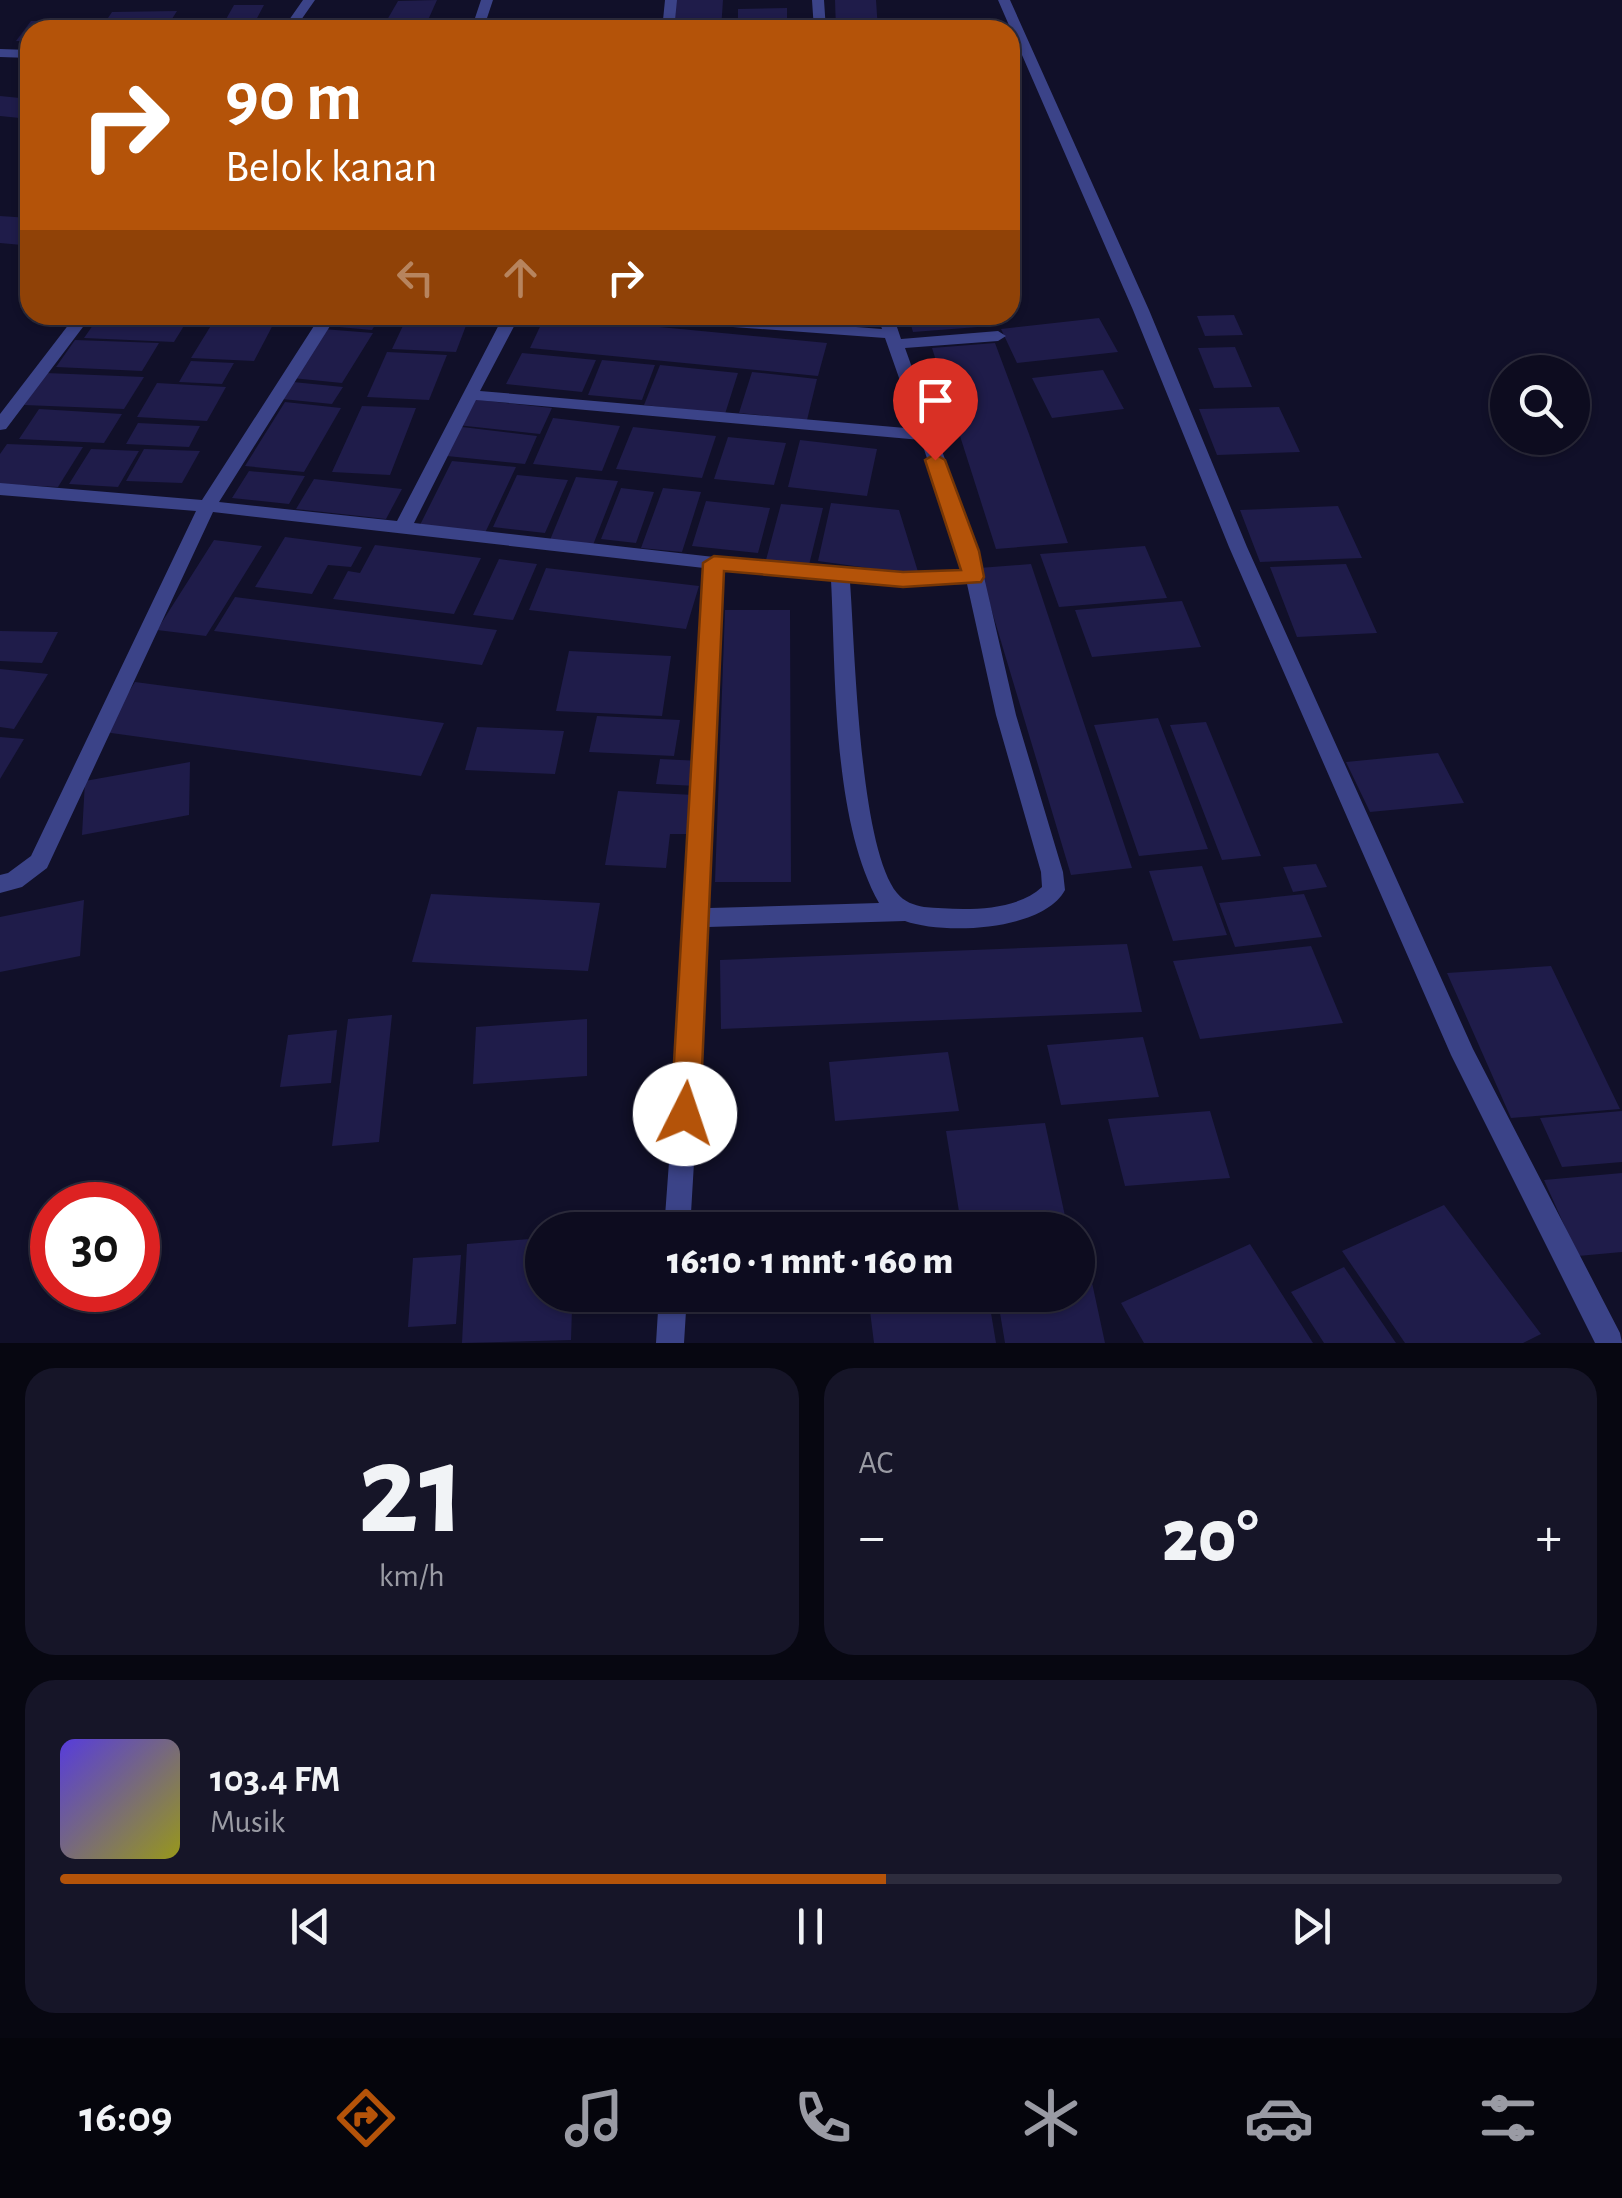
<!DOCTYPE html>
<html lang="id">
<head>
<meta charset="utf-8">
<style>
  :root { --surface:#0d0c1f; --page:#161528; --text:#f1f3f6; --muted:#9a9ba4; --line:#2d2c3d; --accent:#b45309 }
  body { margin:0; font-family:"Alegreya Sans",sans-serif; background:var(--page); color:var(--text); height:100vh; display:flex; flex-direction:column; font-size:38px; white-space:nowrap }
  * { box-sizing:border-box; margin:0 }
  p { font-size:32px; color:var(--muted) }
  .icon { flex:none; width:55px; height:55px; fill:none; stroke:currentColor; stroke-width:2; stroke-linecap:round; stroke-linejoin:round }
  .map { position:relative; height:1343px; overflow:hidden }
  .details { display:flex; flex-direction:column; gap:25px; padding:25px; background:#070711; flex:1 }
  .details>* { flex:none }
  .guide { position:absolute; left:20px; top:20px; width:1000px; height:305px; border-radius:30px; box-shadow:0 2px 8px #0004,0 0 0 2px var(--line); background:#b45309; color:#fff; overflow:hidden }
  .controls { position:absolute; left:1490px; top:355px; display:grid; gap:20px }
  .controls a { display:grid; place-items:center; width:100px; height:100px; border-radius:50%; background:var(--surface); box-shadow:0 2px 8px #0004,0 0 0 2px var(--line); font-size:50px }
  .speed { position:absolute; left:30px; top:1182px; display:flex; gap:20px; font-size:50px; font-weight:700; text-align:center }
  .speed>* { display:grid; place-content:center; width:130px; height:130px; border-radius:50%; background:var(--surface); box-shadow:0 2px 8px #0004,0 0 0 2px var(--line); line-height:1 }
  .speed .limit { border:15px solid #d22; background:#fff; color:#111 }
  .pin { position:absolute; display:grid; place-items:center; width:85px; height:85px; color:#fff; margin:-102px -42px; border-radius:50% 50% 50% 0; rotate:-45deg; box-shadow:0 0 10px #0007 }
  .pin .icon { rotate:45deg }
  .me { position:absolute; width:110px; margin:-55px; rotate:4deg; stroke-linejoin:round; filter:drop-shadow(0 0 8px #0008) }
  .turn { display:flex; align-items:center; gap:35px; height:210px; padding:0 40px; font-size:45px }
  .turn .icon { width:130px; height:130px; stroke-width:2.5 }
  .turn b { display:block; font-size:70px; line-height:85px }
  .lanes { display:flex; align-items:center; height:95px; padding:0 40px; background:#0003; justify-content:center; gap:50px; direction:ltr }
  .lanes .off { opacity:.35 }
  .big { font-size:75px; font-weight:800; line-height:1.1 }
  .details .card { flex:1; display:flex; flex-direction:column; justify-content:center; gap:15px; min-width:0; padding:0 35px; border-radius:30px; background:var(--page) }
  .details .dial { align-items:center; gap:0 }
  .dial b { font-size:130px; line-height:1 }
  .song { display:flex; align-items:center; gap:30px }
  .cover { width:120px; height:120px; border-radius:15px; background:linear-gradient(135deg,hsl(250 70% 55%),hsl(60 70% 35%)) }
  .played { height:10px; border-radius:5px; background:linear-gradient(90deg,var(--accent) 55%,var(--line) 55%) }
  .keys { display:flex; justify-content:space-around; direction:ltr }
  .heat { display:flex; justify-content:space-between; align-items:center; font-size:55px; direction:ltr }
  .details .tiles { flex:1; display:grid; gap:25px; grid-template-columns:1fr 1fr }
  .card:last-child { grid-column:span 2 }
  .trip { position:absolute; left:525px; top:1212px; width:570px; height:100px; border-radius:50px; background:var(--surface); box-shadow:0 2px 8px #0004,0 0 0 2px var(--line); font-weight:800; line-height:100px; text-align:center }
  .tab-bar { display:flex; height:160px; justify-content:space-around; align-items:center; background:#05050c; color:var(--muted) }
  .tab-bar .icon { width:70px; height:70px }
  .tab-bar .on { color:var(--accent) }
  .tab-bar b { font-size:45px; color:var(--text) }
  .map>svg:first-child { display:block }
</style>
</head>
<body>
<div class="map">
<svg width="1622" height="1343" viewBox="0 0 1622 1343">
  <rect width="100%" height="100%" fill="#111029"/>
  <path fill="#1f1c4a" d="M437,0L424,29L383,27L398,1Z
    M675,0H723L721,30H672Z
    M835,0H876L878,30H836Z
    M234,5H264L256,20L225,21Z
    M787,8V30H738V9Z
    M177,11L165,30H100L112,12Z
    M31,21H93L86,30H30V41H16Z
    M0,96L30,99V119L0,116Z
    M0,216L30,218V236L22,245L0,243Z
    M100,315H168L190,316L174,342L84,338Z
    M335,315H381L372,330L328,326Z
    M408,315H470L456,352L392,349Z
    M908,315H974L978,327L913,332Z
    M1234,315L1243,335L1205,336L1197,316Z
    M545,316L827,343L818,376L530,348Z
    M1099,318L1118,352L1017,363L1001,329Z
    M215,319L275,321L254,361L191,358Z
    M323,329L373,333L342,383L292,378Z
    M75,340L159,343L142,371L56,367Z
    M995,343L1029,434L1068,543L996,549L932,348Z
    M1235,347L1252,387L1214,388L1198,348Z
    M387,352L447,355L429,400L367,397Z
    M522,353L596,360L582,392L506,384Z
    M602,360L655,365L642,400L588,395Z
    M191,361L234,363L222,384L179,382Z
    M660,365L738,373L725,414L644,405Z
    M1103,370L1124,409L1052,418L1032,378Z
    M752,372L817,379L807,420L739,413Z
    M46,373L144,377L124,409L24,405Z
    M293,382L343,387L332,404L282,399Z
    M157,383L226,387L207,421L137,417Z
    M470,399L552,408L540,434L457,425Z
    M285,402L341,408L304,472L245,466Z
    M362,406L416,408L390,475L332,472Z
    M1279,407L1300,452L1217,455L1199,409Z
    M39,409L122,414L104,443L19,439Z
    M553,418L620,426L602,471L533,464Z
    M138,423L200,426L189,447L126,444Z
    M462,427L537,436L525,464L447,456Z
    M633,427L716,436L702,478L616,469Z
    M728,437L786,443L774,485L714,479Z
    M800,440L877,449L867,496L788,487Z
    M7,444L83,447L58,487L0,484V454Z
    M91,449L139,451L118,487L69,484Z
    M144,449L200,451L182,483L126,481Z
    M452,461L516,467L485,533L420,525Z
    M249,471L305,476L289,504L232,498Z
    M517,475L568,480L545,533L493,527Z
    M576,477L618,481L593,545L550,540Z
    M314,479L402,489L386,519L296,509Z
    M621,488L654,492L636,543L601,539Z
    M663,488L701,492L682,552L641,548Z
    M706,501L770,508L758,553L692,546Z
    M831,503L899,510L919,575L818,561Z
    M781,504L823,508L809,565L766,560Z
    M1338,506L1362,558L1260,562L1240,510Z
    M285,537L362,547L351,567L328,565L312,594L255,587Z
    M214,540L262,546L206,636L157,630Z
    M375,545L481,558L454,614L333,599L348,571L360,573Z
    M1145,546L1167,598L1059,607L1040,554Z
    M499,559L537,564L513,620L473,615Z
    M1031,564L1132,868L1071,875L979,568Z
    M1346,564L1377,633L1297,637L1270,567Z
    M546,568L699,586L686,629L529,610Z
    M235,597L497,630L482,665L214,631Z
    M1182,601L1201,647L1092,657L1075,610Z
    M725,610H790L791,882H715Z
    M0,631L58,632L42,663L0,661Z
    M569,651L671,656L662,716L556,711Z
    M0,669L48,674L14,729L0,727Z
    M135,682L444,723L421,776L104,732Z
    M597,716L680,720L674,756L589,752Z
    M1158,718L1208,849L1139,856L1094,725Z
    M1206,722L1261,856L1222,860L1170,725Z
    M477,727L564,731L555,774L465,770Z
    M0,737L24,739L0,779Z
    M1438,753L1464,803L1370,812L1346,762Z
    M660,759L701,761L697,786L656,784Z
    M190,762L189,815L82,835L85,781Z
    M618,791L694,795L688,834H670L666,868L605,865Z
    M1316,864L1327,887L1293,892L1283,867Z
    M1202,866L1227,935L1173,941L1149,871Z
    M431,894L600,903L588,971L412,962Z
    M1304,894L1322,937L1235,947L1219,903Z
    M84,900L80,956L0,972V917Z
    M1127,944L1142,1012L721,1029L720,960Z
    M1311,946L1343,1023L1200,1039L1173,961Z
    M1551,966L1590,1047L1620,1109L1511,1118L1447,973Z
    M392,1015L379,1142L332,1146L348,1019Z
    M587,1019V1076L473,1084L476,1027Z
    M337,1030L331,1083L280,1087L288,1035Z
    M1143,1037L1159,1097L1061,1105L1047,1045Z
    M948,1052L959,1111L835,1121L829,1062Z
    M1210,1111L1230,1178L1125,1186L1108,1119Z
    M1622,1111V1162L1562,1167L1540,1118Z
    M1045,1123L1068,1230H962L946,1131Z
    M1622,1173V1252L1578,1256L1544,1180Z
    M1444,1205L1541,1334L1523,1343H1405L1342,1251Z
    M542,1238V1295H638L639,1303L572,1309L571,1340L462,1343L467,1244Z
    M1250,1244L1313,1343H1144L1121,1303Z
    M461,1255L456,1324L408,1327L413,1258Z
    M1088,1264L1105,1343H1005L997,1295H1078V1265Z
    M1344,1267L1396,1343H1324L1291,1292Z
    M868,1295H988L996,1343H874Z"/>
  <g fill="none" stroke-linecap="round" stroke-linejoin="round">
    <path fill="#3b4388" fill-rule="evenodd" d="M303,0H315L294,30H282Z
      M481,0H493L483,30H471Z
      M665,0H677L674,30H662Z
      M812,0H824L826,30H814Z
      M998,0H1010L1149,310L1247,547L1473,1049L1620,1333L1622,1343H1595L1451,1055L1229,547L1133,310Z
      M0,49L30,50V58L0,57Z
      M76,315H92L6,429L0,430V414Z
      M321,315H337L219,502L397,521L504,315H520L480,391L917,429L885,338L636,320L628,315H699L882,329L877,315H893L901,339L998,331L1006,336L998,341L905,348L978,551L1016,715L1063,872L1065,890C1043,931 944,935 905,921L708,927L690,1230H664L681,999L704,568L213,512L47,868L22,887L0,893V875L8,873L31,856L196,511L0,495V483L202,500ZM476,400L921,440L964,571L903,574L714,557L414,523ZM723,570L831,580C836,676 832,819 879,903L709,908ZM850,582L903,586L967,584L996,715L1041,872L1042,887C1014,913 961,910 924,907C914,905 904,902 897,893C859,846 855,648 850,582Z
      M659,1295H687L684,1343H656Z"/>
  </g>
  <path fill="#b45309" stroke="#753606" stroke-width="2.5" d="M935,454L945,460L979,551L984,577L981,582L903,587L724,571L700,1114L695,1124L685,1128L675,1124L671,1114L703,563L714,556L903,572L961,570L925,460Z"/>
</svg>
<div class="controls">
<a><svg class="icon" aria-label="search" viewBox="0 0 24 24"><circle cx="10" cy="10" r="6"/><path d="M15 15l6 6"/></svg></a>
</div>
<div class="speed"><div class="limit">30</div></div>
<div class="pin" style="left:935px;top:460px;background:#d93025"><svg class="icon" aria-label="arrive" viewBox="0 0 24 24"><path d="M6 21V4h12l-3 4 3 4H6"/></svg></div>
<svg class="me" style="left:685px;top:1114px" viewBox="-20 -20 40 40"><circle r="19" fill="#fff"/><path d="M0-13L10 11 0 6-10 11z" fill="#b45309"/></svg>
<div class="trip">16:10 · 1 mnt · 160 m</div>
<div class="guide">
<div class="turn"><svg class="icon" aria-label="right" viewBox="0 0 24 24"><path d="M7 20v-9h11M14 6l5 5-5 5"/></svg><div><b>90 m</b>Belok kanan</div></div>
<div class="lanes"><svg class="icon off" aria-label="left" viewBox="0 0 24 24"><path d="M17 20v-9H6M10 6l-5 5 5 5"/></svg><svg class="icon off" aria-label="ahead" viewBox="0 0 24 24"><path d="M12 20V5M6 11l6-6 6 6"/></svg><svg class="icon" aria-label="right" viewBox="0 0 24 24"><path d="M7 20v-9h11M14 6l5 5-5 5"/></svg></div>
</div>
</div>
<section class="details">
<div class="tiles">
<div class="card dial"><b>21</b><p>km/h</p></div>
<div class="card"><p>AC</p>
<div class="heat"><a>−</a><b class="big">20°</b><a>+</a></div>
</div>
<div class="card">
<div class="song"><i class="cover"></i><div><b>103.4 FM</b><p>Musik</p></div></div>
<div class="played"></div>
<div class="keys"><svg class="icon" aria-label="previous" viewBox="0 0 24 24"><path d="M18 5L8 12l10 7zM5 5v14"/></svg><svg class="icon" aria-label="pause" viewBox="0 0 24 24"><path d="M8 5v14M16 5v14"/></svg><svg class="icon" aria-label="next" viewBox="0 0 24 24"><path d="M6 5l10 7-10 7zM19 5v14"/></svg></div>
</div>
</div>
</section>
<nav class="tab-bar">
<b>16:09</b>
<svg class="icon on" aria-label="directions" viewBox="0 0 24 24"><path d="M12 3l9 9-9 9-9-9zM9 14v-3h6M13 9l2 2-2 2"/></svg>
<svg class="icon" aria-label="music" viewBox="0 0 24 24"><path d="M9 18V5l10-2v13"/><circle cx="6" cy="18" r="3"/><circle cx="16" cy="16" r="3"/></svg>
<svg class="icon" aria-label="phone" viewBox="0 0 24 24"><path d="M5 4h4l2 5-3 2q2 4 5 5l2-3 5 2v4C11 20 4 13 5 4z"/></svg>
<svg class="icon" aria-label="climate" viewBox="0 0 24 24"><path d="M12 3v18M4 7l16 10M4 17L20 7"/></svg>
<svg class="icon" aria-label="car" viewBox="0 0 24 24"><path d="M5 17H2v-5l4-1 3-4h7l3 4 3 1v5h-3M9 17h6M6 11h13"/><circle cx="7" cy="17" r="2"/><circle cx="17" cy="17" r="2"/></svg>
<svg class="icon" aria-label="filters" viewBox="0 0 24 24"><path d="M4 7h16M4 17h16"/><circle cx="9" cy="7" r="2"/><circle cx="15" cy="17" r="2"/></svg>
</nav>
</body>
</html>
